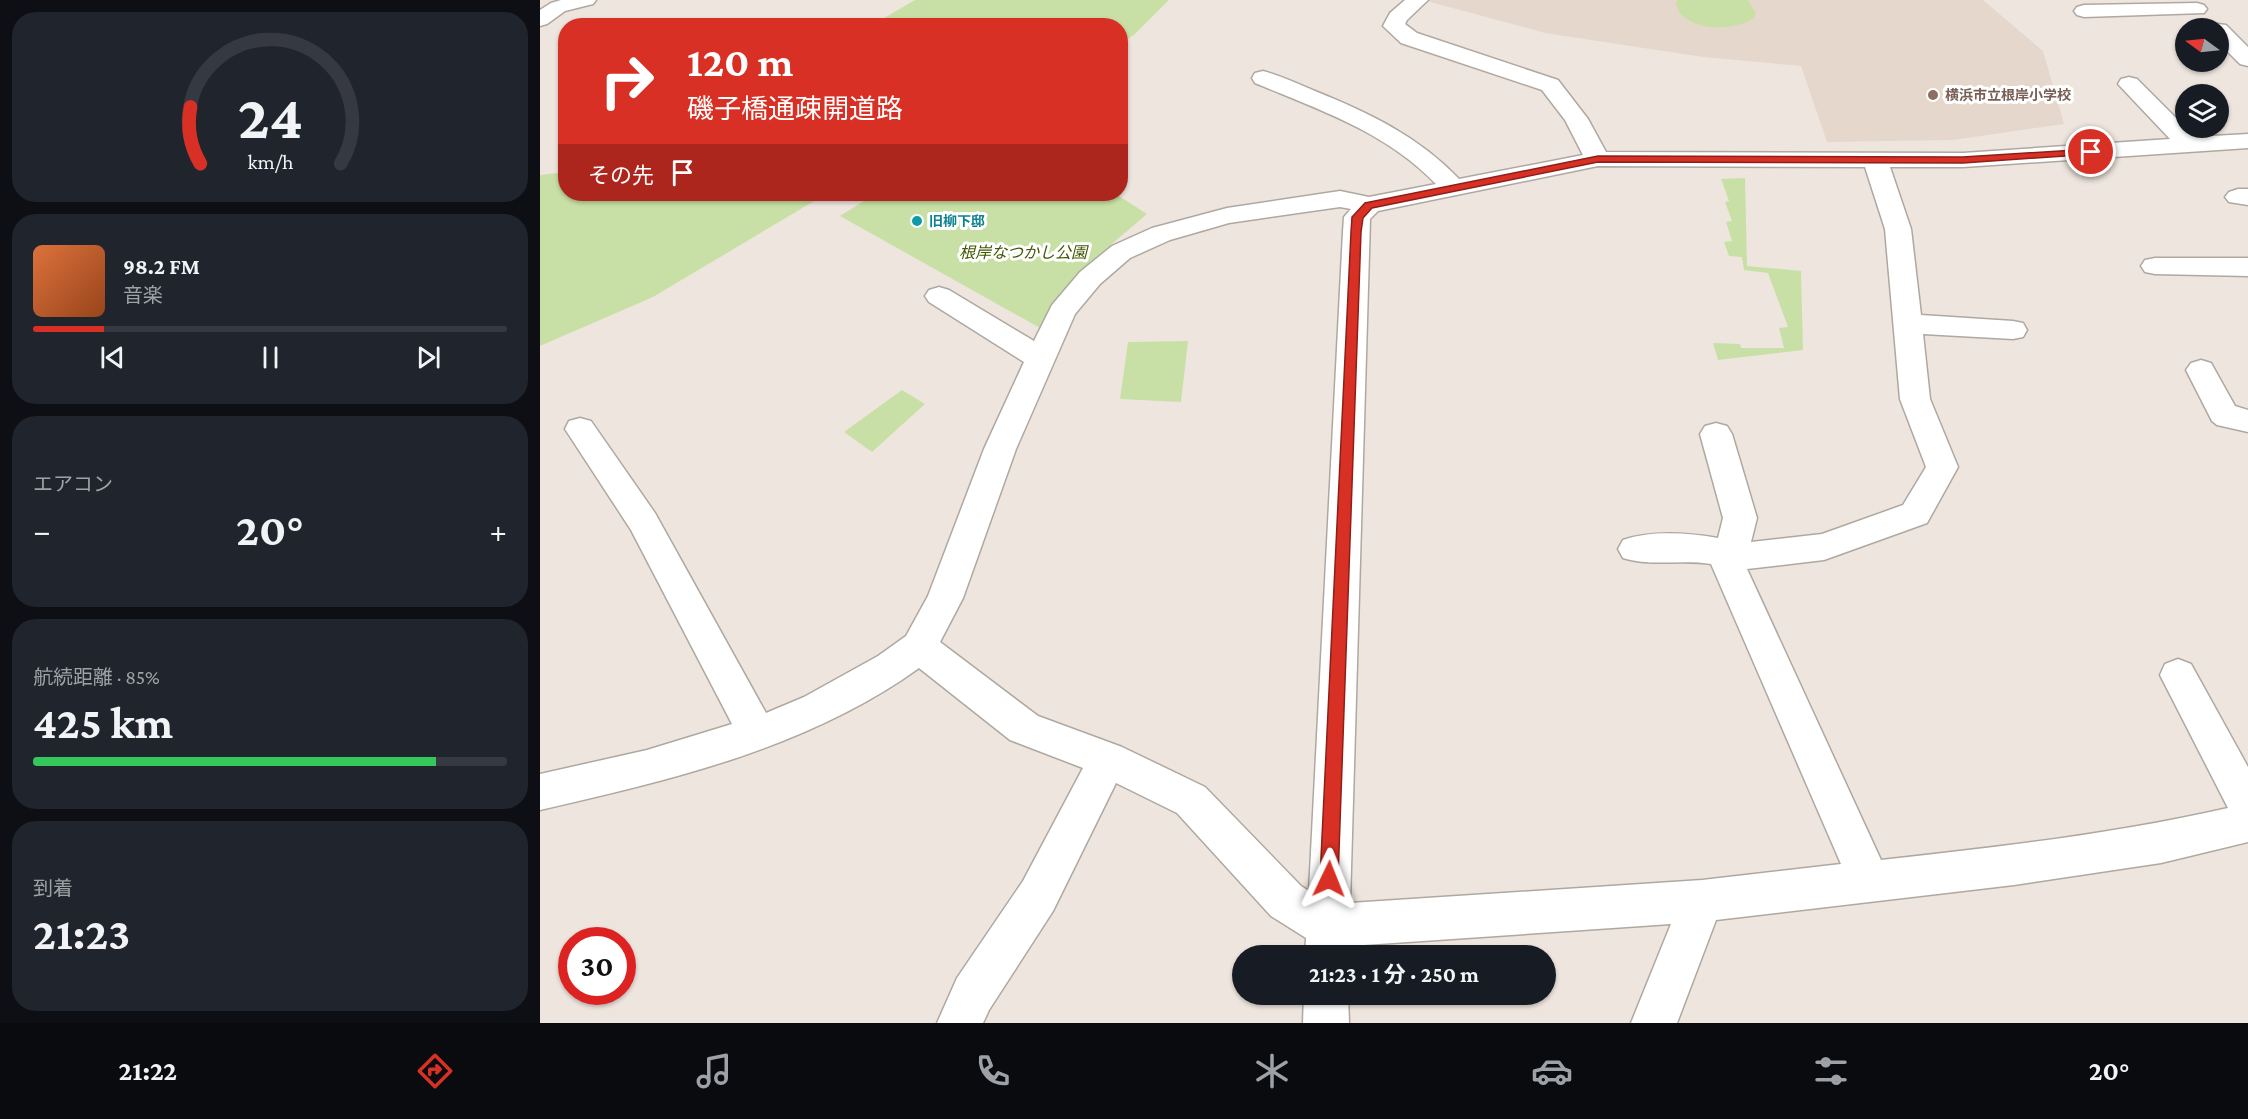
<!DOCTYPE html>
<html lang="ja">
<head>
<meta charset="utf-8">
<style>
  :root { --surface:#171b24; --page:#20242c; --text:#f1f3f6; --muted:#9ea1a6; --line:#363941; --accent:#d93025 }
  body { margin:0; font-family:"Crimson Pro","Noto Sans JP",serif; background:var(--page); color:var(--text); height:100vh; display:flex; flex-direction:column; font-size:22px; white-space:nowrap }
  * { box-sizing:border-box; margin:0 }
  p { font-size:20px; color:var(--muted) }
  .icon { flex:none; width:33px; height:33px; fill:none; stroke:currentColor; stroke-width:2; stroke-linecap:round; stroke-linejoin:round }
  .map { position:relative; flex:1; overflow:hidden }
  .sheet { display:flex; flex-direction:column; gap:12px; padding:12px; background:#0d0f14; width:540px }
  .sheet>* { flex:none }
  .banner { position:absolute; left:18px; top:18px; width:570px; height:183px; border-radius:24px; box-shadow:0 2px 4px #0004; background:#d93025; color:#fff; overflow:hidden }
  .needle { width:39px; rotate:285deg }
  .buttons { position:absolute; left:1635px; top:18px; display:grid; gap:12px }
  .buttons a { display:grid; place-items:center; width:54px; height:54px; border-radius:50%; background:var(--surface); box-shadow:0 2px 4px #0004; font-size:30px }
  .speed { position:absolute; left:18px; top:927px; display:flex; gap:12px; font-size:30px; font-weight:700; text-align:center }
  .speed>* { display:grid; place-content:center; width:78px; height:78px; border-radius:50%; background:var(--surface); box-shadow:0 2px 4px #0004; line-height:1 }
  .speed .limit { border:9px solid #d22; background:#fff; color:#111 }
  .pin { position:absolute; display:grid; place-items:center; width:51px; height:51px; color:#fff; margin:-26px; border:3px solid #fff; border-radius:50%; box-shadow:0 2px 6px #0007 }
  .me { position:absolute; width:66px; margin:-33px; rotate:2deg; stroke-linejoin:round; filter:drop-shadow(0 0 4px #0008) }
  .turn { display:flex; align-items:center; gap:21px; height:126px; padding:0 30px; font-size:27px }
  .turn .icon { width:78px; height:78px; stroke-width:2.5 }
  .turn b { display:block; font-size:42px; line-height:51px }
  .then { display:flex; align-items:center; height:57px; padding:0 30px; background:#0003; gap:12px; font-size:22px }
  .big { font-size:45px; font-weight:700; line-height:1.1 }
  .sheet .tile { flex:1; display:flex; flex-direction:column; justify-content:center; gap:9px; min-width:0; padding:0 21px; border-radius:24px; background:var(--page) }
  .sheet .dial { align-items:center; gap:0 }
  .dial svg { height:156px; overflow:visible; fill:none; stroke:var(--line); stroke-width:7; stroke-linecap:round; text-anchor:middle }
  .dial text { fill:var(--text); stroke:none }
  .song { display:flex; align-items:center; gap:18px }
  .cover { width:72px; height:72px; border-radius:9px; background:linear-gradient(135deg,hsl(20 70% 55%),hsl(20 70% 35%)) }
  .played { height:6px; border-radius:3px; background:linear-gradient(90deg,var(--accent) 15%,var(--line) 15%) }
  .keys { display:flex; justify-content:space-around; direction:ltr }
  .heat { display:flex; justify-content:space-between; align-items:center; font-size:33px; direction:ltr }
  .charge { height:9px; border-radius:4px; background:linear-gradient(90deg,#34c759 85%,var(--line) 0) }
  .trip { position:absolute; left:692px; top:945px; width:324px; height:60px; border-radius:30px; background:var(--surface); box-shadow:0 2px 4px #0004; font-weight:700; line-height:60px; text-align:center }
  .menu { display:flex; height:96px; justify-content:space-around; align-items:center; background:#090b0e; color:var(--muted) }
  .menu .icon { width:42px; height:42px }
  .menu .on { color:var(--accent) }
  .menu b { font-size:27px; color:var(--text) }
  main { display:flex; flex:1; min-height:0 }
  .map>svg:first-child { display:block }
</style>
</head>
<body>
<main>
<section class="sheet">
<div class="tile dial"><svg viewBox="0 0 100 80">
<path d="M14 69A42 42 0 1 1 86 69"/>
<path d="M14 69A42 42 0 0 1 9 40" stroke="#d93025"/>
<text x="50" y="56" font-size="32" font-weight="700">24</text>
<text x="50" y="72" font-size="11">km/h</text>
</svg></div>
<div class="tile">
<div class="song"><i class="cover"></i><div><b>98.2 FM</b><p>音楽</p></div></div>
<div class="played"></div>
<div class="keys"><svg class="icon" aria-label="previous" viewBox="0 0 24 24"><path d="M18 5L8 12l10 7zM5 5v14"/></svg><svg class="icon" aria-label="pause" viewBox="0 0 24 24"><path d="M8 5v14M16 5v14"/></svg><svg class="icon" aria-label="next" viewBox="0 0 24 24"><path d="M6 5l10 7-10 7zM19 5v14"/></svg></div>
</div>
<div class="tile"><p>エアコン</p>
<div class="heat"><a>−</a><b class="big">20°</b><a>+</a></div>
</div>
<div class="tile"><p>航続距離 · 85%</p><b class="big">425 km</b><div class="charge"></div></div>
<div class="tile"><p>到着</p><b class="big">21:23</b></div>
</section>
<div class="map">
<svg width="1708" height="1023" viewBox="0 0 1708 1023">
  <rect width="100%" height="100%" fill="#eee6de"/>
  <path fill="#e5d7cb" d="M883,0H1443L1503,51L1524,124L1413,140L1287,142L1261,66L1163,57L1005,33Z"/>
  <path fill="#c8e0a5" d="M375,0H629L595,34L581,43L580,26L332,25Z
    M1138,0H1208L1216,13L1213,19C1193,31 1144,33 1136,4Z
    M25,172L26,194H286L113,297L0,346V175Z
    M1205,178L1207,266L1261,271L1263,350L1178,360L1173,343L1200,344L1201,348H1244L1239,328L1248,327L1228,273L1204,270L1202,257L1189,256L1184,242L1192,241L1186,222L1192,221L1185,202L1189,201L1181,179Z
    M335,194H576L607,214L547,265L500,328L300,216Z
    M648,341L641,402L580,399L588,342Z
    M362,390L385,404L332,452L304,432Z"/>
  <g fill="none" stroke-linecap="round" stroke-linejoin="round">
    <g stroke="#afa8a0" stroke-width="3">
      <path id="minor" d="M21,0H56L53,4L25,11L7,24L0,26V10L11,3Z
        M865,0H888L867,20L865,24L877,33L1018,80L1048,119L1066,152L1423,153L1630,139L1578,84L1581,79L1589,77L1597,79L1655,137L1708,134V148L1423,167H1350L1371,229L1381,315L1473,321L1483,323L1487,330L1483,337L1473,339L1383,334L1390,399L1418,467L1387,523L1284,560L1207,569L1341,860C1458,847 1574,834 1688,808L1620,675L1625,664L1638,659L1651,664L1708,767V842L1621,863L1474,885L1176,920L1137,1023H1091L1131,924L809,946V956H765L766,938L731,916L637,813L576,783L513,911L449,1010L443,1023H397L417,978L483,881L543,768L470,740L379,668C268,748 131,780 0,810V774L107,750L192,724L91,530L25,429L29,421L40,418L51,421L115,513L226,713L264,697L338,656L366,636L388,596L444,449L484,362L389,302L385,296L389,290L399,287L409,290L494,341L512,305L540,272L572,246L612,228L687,208L800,191L829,197L896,184C846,132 780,110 715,83L712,78L715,73L723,71C741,76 758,84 775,91C829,113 878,136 919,179L1043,155L1025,120L1002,90L861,43L843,26L850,13ZM1058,166L1325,167L1345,229L1360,399L1386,467L1363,505L1282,534L1211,542L1217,518L1192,434L1187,426L1176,423L1165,426L1160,434L1183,518L1178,538C1148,533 1112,530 1083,540L1078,549L1083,558C1111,567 1142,559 1171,564L1301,864L1162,880L810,903L830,219L838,211ZM800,207L811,209L804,217L803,232L769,891L761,886L665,787L582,747L498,716L400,642L423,598L476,449L535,314L560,284L590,258L630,240L689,223Z
        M1657,3L1664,5L1667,9L1664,13L1544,17L1537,15L1534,11L1537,7L1544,5Z
        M1678,24L1686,25L1708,47V66L1700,64L1678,42V28H1668Z
        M1698,189H1708V205L1689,202L1685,197L1689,192Z
        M1615,258H1708V276L1615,274L1605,272L1601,266L1605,260Z
        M1661,360L1671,363L1695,406L1708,410V432L1677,425L1672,421L1646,370L1651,363Z
        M764,994H808L809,1023H763Z"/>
    </g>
    <use href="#minor" fill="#fff" fill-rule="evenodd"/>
  </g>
  <path fill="#d93025" stroke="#8d1f18" stroke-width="1.5" d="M1551,149L1554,150V154L1423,163L1058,162L832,208L823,218L821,232L798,879L795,885L789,887L783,885L780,879L811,232L812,217L825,203L1058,156L1423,157Z"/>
  <circle fill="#8d6e63" stroke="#fff" stroke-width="2" cx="1393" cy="95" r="6"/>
  <circle fill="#0f9aa8" stroke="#fff" stroke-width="2" cx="377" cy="221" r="6"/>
  <g text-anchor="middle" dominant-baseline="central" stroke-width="6" stroke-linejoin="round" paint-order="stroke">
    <g font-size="14" font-weight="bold" fill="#785e54" stroke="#fff" text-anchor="start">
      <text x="1405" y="95">横浜市立根岸小学校</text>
    </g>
    <g font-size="14" font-weight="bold" fill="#0d838f" stroke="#fff" text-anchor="start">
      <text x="389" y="221">旧柳下邸</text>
    </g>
    <g font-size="16" font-style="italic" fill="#3f5700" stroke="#fff">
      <text x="483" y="252">根岸なつかし公園</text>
    </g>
  </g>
</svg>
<div class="buttons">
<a><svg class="needle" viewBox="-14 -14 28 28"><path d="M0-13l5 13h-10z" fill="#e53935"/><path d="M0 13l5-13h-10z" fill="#9ea1a6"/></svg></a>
<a><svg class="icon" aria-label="layers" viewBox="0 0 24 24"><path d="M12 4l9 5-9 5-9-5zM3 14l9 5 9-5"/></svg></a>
</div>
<div class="speed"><div class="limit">30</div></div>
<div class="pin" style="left:1551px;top:152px;background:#d93025"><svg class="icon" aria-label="arrive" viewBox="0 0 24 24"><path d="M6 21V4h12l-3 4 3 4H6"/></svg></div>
<svg class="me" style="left:789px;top:879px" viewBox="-20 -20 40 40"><path d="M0-17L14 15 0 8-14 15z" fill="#d93025" stroke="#fff" stroke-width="4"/></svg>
<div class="trip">21:23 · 1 分 · 250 m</div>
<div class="banner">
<div class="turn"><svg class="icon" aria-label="right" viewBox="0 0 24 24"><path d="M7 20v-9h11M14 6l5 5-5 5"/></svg><div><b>120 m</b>磯子橋通疎開道路</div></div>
<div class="then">その先<svg class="icon" aria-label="arrive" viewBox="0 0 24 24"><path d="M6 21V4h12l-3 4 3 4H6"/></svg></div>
</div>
</div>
</main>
<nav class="menu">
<b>21:22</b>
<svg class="icon on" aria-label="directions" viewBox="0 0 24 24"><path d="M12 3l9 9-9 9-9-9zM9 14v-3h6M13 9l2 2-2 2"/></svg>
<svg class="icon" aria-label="music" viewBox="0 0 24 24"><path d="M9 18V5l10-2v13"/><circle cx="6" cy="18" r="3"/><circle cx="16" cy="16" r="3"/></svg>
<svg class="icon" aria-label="phone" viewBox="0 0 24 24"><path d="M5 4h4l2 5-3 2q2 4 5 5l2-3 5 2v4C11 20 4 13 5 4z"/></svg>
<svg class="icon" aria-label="climate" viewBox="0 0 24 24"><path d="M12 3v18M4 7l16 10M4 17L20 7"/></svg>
<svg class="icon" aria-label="car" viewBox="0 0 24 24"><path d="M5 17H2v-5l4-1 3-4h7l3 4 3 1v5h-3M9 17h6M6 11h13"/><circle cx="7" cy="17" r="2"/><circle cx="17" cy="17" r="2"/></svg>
<svg class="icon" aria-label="filters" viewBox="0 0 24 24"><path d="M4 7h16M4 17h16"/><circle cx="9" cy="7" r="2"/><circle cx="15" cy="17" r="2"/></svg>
<b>20°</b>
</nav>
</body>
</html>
